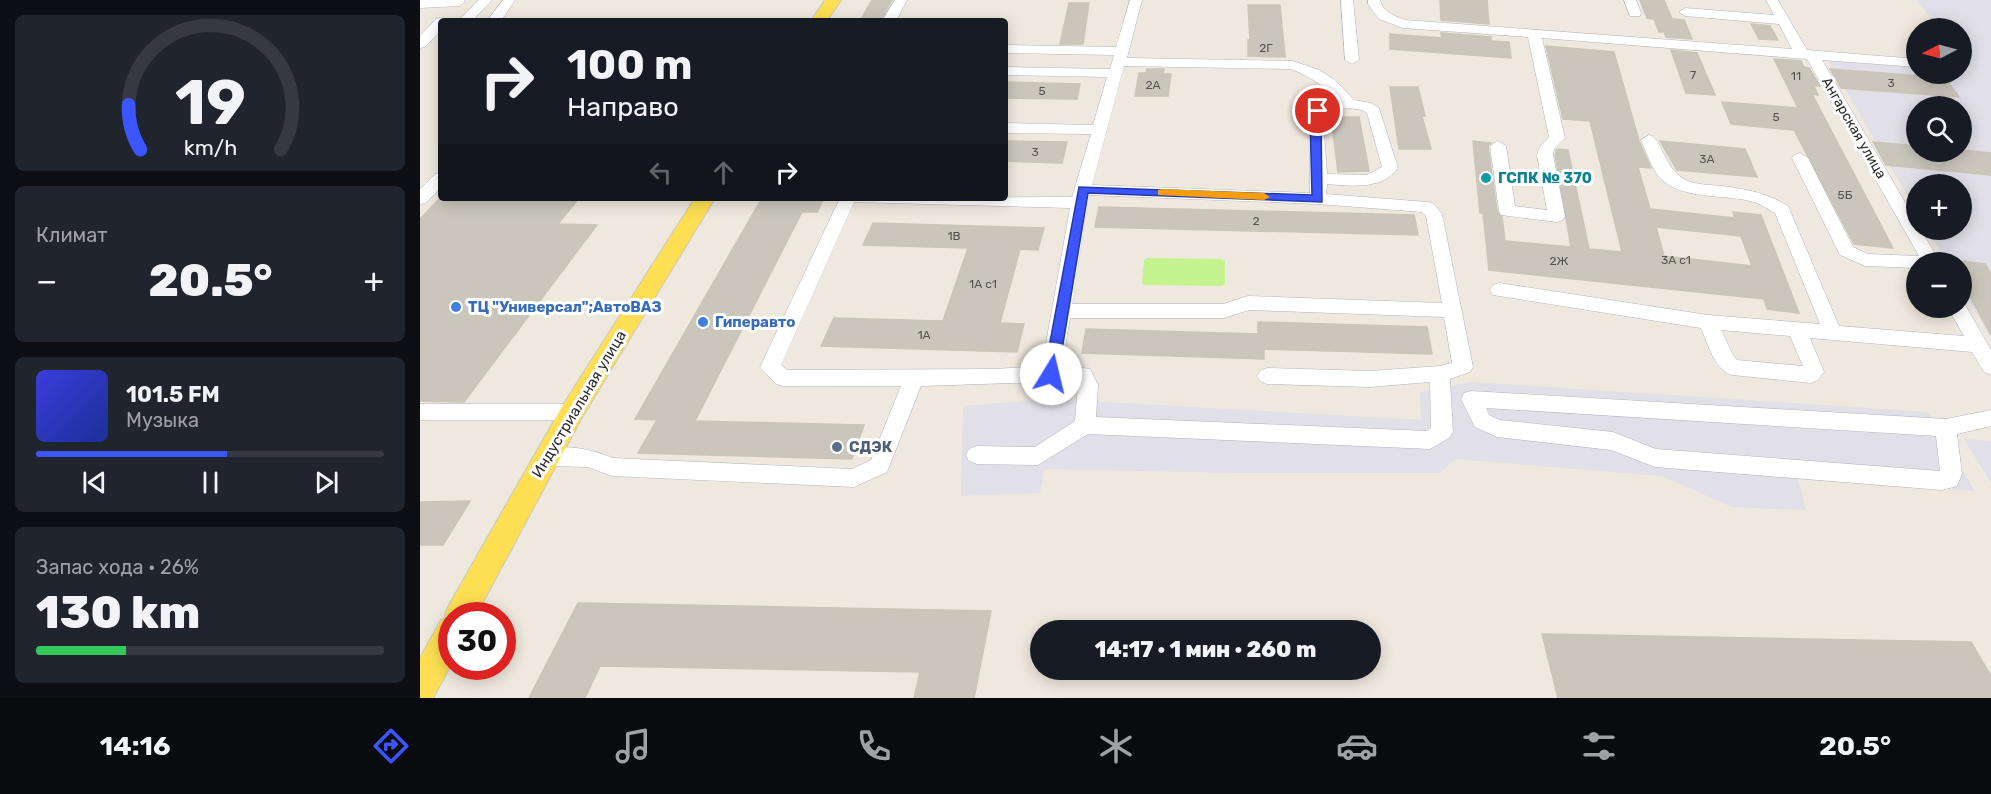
<!DOCTYPE html>
<html lang="ru">
<head>
<meta charset="utf-8">
<style>
  :root { --surface:#171b24; --page:#20242c; --text:#f1f3f6; --muted:#9ea1a6; --line:#363941; --accent:#3b56ff }
  body { margin:0; font-family:Rubik,sans-serif; background:var(--page); color:var(--text); height:100vh; display:flex; flex-direction:column; font-size:22px; white-space:nowrap }
  * { box-sizing:border-box; margin:0 }
  p { font-size:20px; color:var(--muted) }
  .icon { flex:none; width:33px; height:33px; fill:none; stroke:currentColor; stroke-width:2; stroke-linecap:round; stroke-linejoin:round }
  .map { position:relative; flex:1; overflow:hidden }
  .drawer { display:flex; flex-direction:column; gap:15px; padding:15px; background:#0d0f14; width:420px }
  .drawer>* { flex:none }
  .guide { position:absolute; left:18px; top:18px; width:570px; height:183px; border-radius:6px; box-shadow:0 3px 15px #0003; background:#171b24; color:var(--text); overflow:hidden }
  .needle { width:39px; rotate:264deg }
  .fabs { position:absolute; left:1486px; top:18px; display:grid; gap:12px }
  .fabs a { display:grid; place-items:center; width:66px; height:66px; border-radius:50%; background:var(--surface); box-shadow:0 3px 15px #0003; font-size:30px }
  .speed { position:absolute; left:18px; top:602px; display:flex; gap:12px; font-size:30px; font-weight:700; text-align:center }
  .speed>* { display:grid; place-content:center; width:78px; height:78px; border-radius:50%; background:var(--surface); box-shadow:0 3px 15px #0003; line-height:1 }
  .speed .limit { border:9px solid #d22; background:#fff; color:#111 }
  .pin { position:absolute; display:grid; place-items:center; width:51px; height:51px; color:#fff; margin:-26px; border:3px solid #fff; border-radius:50%; box-shadow:0 2px 6px #0007 }
  .me { position:absolute; width:66px; margin:-33px; rotate:9deg; stroke-linejoin:round; filter:drop-shadow(0 0 4px #0008) }
  .turn { display:flex; align-items:center; gap:21px; height:126px; padding:0 30px; font-size:27px }
  .turn .icon { width:78px; height:78px; stroke-width:2.5 }
  .turn b { display:block; font-size:42px; line-height:51px }
  .lanes { display:flex; align-items:center; height:57px; padding:0 30px; background:#0003; justify-content:center; gap:30px; direction:ltr }
  .lanes .off { opacity:.35 }
  .big { font-size:45px; font-weight:800; line-height:1.1 }
  .drawer .widget { flex:1; display:flex; flex-direction:column; justify-content:center; gap:9px; min-width:0; padding:0 21px; border-radius:9px; background:var(--page) }
  .drawer .dial { align-items:center; gap:0 }
  .dial svg { height:156px; overflow:visible; fill:none; stroke:var(--line); stroke-width:7; stroke-linecap:round; text-anchor:middle }
  .dial text { fill:var(--text); stroke:none }
  .song { display:flex; align-items:center; gap:18px }
  .cover { width:72px; height:72px; border-radius:9px; background:linear-gradient(135deg,hsl(240 70% 55%),hsl(230 70% 35%)) }
  .played { height:6px; border-radius:3px; background:linear-gradient(90deg,var(--accent) 55%,var(--line) 55%) }
  .keys { display:flex; justify-content:space-around; direction:ltr }
  .heat { display:flex; justify-content:space-between; align-items:center; font-size:33px; direction:ltr }
  .charge { height:9px; border-radius:4px; background:linear-gradient(90deg,#34c759 26%,var(--line) 0) }
  .trip { position:absolute; left:610px; top:620px; width:351px; height:60px; border-radius:30px; background:var(--surface); box-shadow:0 3px 15px #0003; font-weight:800; line-height:60px; text-align:center }
  .menu { display:flex; height:96px; justify-content:space-around; align-items:center; background:#090b0e; color:var(--muted) }
  .menu .icon { width:42px; height:42px }
  .menu .current { color:var(--accent) }
  .menu b { font-size:27px; color:var(--text) }
  main { display:flex; flex:1; min-height:0 }
  .map>svg:first-child { display:block }
</style>
</head>
<body>
<main>
<section class="drawer">
<div class="widget dial"><svg viewBox="0 0 100 80">
<path d="M14 69A42 42 0 1 1 86 69"/>
<path d="M14 69A42 42 0 0 1 8 46" stroke="#3b56ff"/>
<text x="50" y="56" font-size="32" font-weight="700">19</text>
<text x="50" y="72" font-size="11">km/h</text>
</svg></div>
<div class="widget"><p>Климат</p>
<div class="heat"><a>−</a><b class="big">20.5°</b><a>+</a></div>
</div>
<div class="widget">
<div class="song"><i class="cover"></i><div><b>101.5 FM</b><p>Музыка</p></div></div>
<div class="played"></div>
<div class="keys"><svg class="icon" aria-label="previous" viewBox="0 0 24 24"><path d="M18 5L8 12l10 7zM5 5v14"/></svg><svg class="icon" aria-label="pause" viewBox="0 0 24 24"><path d="M8 5v14M16 5v14"/></svg><svg class="icon" aria-label="next" viewBox="0 0 24 24"><path d="M6 5l10 7-10 7zM19 5v14"/></svg></div>
</div>
<div class="widget"><p>Запас хода · 26%</p><b class="big">130 km</b><div class="charge"></div></div>
</section>
<div class="map">
<svg width="1571" height="698" viewBox="0 0 1571 698">
  <rect width="100%" height="100%" fill="#efe8de"/>
  <path fill="#e1dfe7" fill-rule="evenodd" d="M1496,0H1571V338L1542,289V262H1527L1507,230H1542V184H1497V212L1408,60L1497,67V74H1542V70H1550L1542,59V28H1519ZM1497,106H1542V152H1497Z
    M1051,382L1508,412L1555,491L1378,478L1386,510L1312,507L1242,476L1036,459L1019,473H818L624,469L620,493L541,496L543,406L628,399L1001,420L1000,392Z
    M1544,439L1571,441V483Z"/>
  <path fill="#c4f390" d="M727,258L802,259L805,261V283L802,286L725,285L722,283L724,260Z"/>
  <path fill="#cac6bc" stroke="#cbc5b7" stroke-width="1.5" fill-rule="evenodd" d="M452,0H472L460,21H440Z
    M1020,0H1067L1069,24L1021,20Z
    M1220,0H1244L1252,19L1264,20L1272,39L1246,37L1244,32H1239L1234,19L1227,18Z
    M649,3H669L663,44H640Z
    M828,5H860L865,57L828,56V40H830Z
    M1331,24L1350,26L1358,40L1339,39Z
    M1021,33L1071,37V41L1089,42L1091,58L970,49V34L1022,38Z
    M1126,46L1194,52L1219,141L1231,168L1218,167L1230,209L1315,218L1313,212L1341,215L1379,313L1347,309L1344,299L1069,270L1063,213H1060L1053,141L1071,143L1068,146L1077,211L1082,217L1085,241L1151,247L1135,155L1137,149L1148,150L1169,249L1202,252L1170,121L1143,119ZM1236,227L1321,236L1332,266L1244,256Z
    M1251,50L1277,53L1295,95L1266,93Z
    M1354,59L1381,61L1384,67L1389,68L1400,86H1394L1398,95L1392,94L1473,248L1434,244L1374,130L1311,124L1302,102L1378,108Z
    M727,69H744L743,74H751L748,96H715L719,73H726Z
    M1410,69L1525,78L1539,97L1421,88Z
    M585,82L660,84L657,99L585,98Z
    M970,87H998L1005,116H1002L1011,149H979Z
    M911,117H939L949,171L918,172Z
    M585,141L647,142L642,163L585,161Z
    M1240,141L1325,149L1337,177L1257,170Z
    M1453,142L1497,146V152L1542,150L1571,153V175L1466,165Z
    M20,198H159L138,224L177,225L44,402L0,401V219Z
    M342,198H404L397,212H382L275,421L444,425L432,459L218,453L237,420L215,419Z
    M679,207L994,215L998,235L675,227Z
    M453,223L624,228L618,250L600,249L580,323L604,324L597,352L401,346L414,318L523,321L548,248L443,245Z
    M1542,261L1565,264L1571,274V335L1542,281Z
    M838,322L1007,327L1012,354L844,349V359L662,353L666,329L838,334Z
    M50,501L23,545H0V502Z
    M158,603L571,611L554,698H494L500,672L180,666L165,698H109Z
    M1122,634L1551,642L1571,676V698H1138Z"/>
  <g fill="none" stroke-linecap="round" stroke-linejoin="round">
    <g stroke="#b2b3c1" stroke-width="1">
      <path id="minor" d="M0,0H44L45,2L39,6L0,8Z
        M59,0H72L52,21H38Z
        M83,0H95L81,21H67Z
        M475,0H487L476,21H462Z
        M710,0H722L707,58L873,61L899,70L915,80L934,100L951,103L959,108L978,168C962,190 931,186 907,184L906,194L1007,202L1013,203L1022,214L1053,367L1050,372L1030,379L1033,432L1029,438L1010,449L668,434L618,465L557,464L549,461L546,455L549,449L557,446L615,447L655,421L658,385L656,381L501,386L467,472L434,487L192,476L168,467L127,466L119,463L116,457L119,451C143,443 171,449 193,458L432,469L451,460L481,386H363L356,384L340,367L420,198L652,197L671,134L585,133V123L673,125L687,77L585,75V67L690,69L694,55L585,53V45L696,47ZM704,66L871,69C891,77 904,85 918,101L896,104L889,117L890,193L672,185ZM929,108L942,110L947,113L962,167L947,175L907,174L903,117L907,111ZM669,195L898,204L1002,212L1006,216L1022,303L828,296L803,304H652ZM434,202L650,208L622,366L575,369L367,370L361,365ZM829,310L1024,317L1032,363L1020,366L950,371L847,368L840,371L837,376L840,381L847,384L950,387L1010,382L1011,428L1007,431L676,417L678,385L670,369L642,365L650,318H804Z
        M921,0H933L939,60L932,64L925,60Z
        M948,0H960C963,12 975,16 985,20L1372,49L1359,24L1265,16L1259,12L1265,8L1354,15L1346,0H1358L1387,50L1497,59V67L1402,60L1497,223V230H1501L1520,262H1497V268L1445,266L1420,255L1372,158L1374,155L1380,153L1388,158L1433,247L1448,254L1499,256L1387,59L1122,38L1145,138L1134,149L1133,155L1145,216L1143,220L1137,222L1081,215L1079,211L1070,146L1078,141L1086,146L1095,206L1127,210L1117,155L1119,148L1129,137L1108,37L983,28L959,19L948,4Z
        M1204,0H1216L1221,13L1220,16H1210Z
        M21,18L27,21H21V30L5,47L0,48V36L16,19Z
        M1229,135C1243,139 1244,170 1266,180C1277,185 1290,185 1302,186C1326,189 1347,193 1368,206L1419,326L1544,336L1528,308H1542L1544,303L1571,350V375L1564,372L1552,352L1390,338L1404,372L1398,380L1391,383L1312,375C1294,369 1288,344 1281,328L1073,295L1070,290L1073,285L1079,283L1288,315L1400,324L1355,213C1347,208 1339,203 1330,201C1303,194 1261,200 1240,178C1231,167 1227,153 1221,140ZM1301,330L1370,336L1383,366L1317,360L1313,355Z
        M21,173V187L6,203L0,204V189L15,174Z
        M1051,391L1526,419L1571,410V426L1537,434L1542,474L1537,486L1522,490L1235,467L1191,450L1077,437L1055,427L1041,399L1044,393ZM1066,408L1516,436L1520,471L1236,449L1193,432L1080,420L1069,415Z
        M0,404H152L159,406L162,412L159,418L152,420H0Z"/>
    </g>
    <g stroke="#c8c8c8" stroke-width="2">
      <path id="major" d="M405,0H421L407,21H391Z
        M275,198H295L161,419L56,615H32V663L13,698H0V658L21,620L26,618L25,615L29,605L143,405Z"/>
    </g>
    <use href="#minor" fill="#fff" fill-rule="evenodd"/>
    <use href="#major" fill="#fedf53" fill-rule="evenodd"/>
  </g>
  <path fill="#3b56ff" stroke="#2638a6" stroke-width="1.5" d="M898,108L903,111L901,117L902,202L668,193L638,374L636,377H626L624,374L659,187L892,195L890,117L894,109Z"/>
  <path fill="#f59e0b" d="M742,189L844,193L850,197L844,200L738,195V190Z"/>
  <circle fill="#0f9aa8" stroke="#fff" stroke-width="2" cx="1066" cy="178" r="6"/>
  <g fill="#3f7fe0" stroke="#fff" stroke-width="2">
    <circle cx="36" cy="307" r="6"/>
    <circle cx="283" cy="322" r="6"/>
  </g>
  <circle fill="#5c6f8a" stroke="#fff" stroke-width="2" cx="417" cy="447" r="6"/>
  <g text-anchor="middle" dominant-baseline="central" stroke-width="6" stroke-linejoin="round" paint-order="stroke">
    <g font-size="12" fill="#545250">
      <text x="846" y="48">2Г</text>
      <text x="1273" y="75">7</text>
      <text x="1376" y="76">11</text>
      <text x="1471" y="83">3</text>
      <text x="733" y="85">2А</text>
      <text x="622" y="91">5</text>
      <text x="1356" y="117">5</text>
      <text x="615" y="152">3</text>
      <text x="1287" y="159">3А</text>
      <text x="1425" y="195">5Б</text>
      <text x="836" y="221">2</text>
      <text x="534" y="236">1В</text>
      <text x="1256" y="260">3А с1</text>
      <text x="1139" y="261">2Ж</text>
      <text x="563" y="284">1А с1</text>
      <text x="504" y="335">1А</text>
    </g>
    <g font-size="14" fill="#2c2c2c" stroke="#fff">
      <text transform="translate(1434 128) rotate(60)">Ангарская улица</text>
    </g>
    <g font-size="15" font-weight="bold" fill="#0d838f" stroke="#fff" text-anchor="start">
      <text x="1078" y="178">ГСПК № 370</text>
    </g>
    <g font-size="15" font-weight="bold" fill="#366cbe" stroke="#fff" text-anchor="start">
      <text x="48" y="307">ТЦ "Универсал";АвтоВАЗ</text>
      <text x="295" y="322">Гиперавто</text>
    </g>
    <g font-size="15" fill="#2c2c2c" stroke="#fff">
      <text transform="translate(159 404) rotate(-59)">Индустриальная улица</text>
    </g>
    <g font-size="15" font-weight="bold" fill="#4e5e75" stroke="#fff" text-anchor="start">
      <text x="429" y="447">СДЭК</text>
    </g>
  </g>
</svg>
<div class="fabs">
<a><svg class="needle" viewBox="-14 -14 28 28"><path d="M0-13l5 13h-10z" fill="#e53935"/><path d="M0 13l5-13h-10z" fill="#9ea1a6"/></svg></a>
<a><svg class="icon" aria-label="search" viewBox="0 0 24 24"><circle cx="10" cy="10" r="6"/><path d="M15 15l6 6"/></svg></a>
<a>+</a>
<a>−</a>
</div>
<div class="speed"><div class="limit">30</div></div>
<div class="pin" style="left:898px;top:111px;background:#d93025"><svg class="icon" aria-label="arrive" viewBox="0 0 24 24"><path d="M6 21V4h12l-3 4 3 4H6"/></svg></div>
<svg class="me" style="left:631px;top:374px" viewBox="-20 -20 40 40"><circle r="19" fill="#fff"/><path d="M0-13L10 11 0 6-10 11z" fill="#3b56ff"/></svg>
<div class="trip">14:17 · 1 мин · 260 m</div>
<div class="guide">
<div class="turn"><svg class="icon" aria-label="right" viewBox="0 0 24 24"><path d="M7 20v-9h11M14 6l5 5-5 5"/></svg><div><b>100 m</b>Направо</div></div>
<div class="lanes"><svg class="icon off" aria-label="left" viewBox="0 0 24 24"><path d="M17 20v-9H6M10 6l-5 5 5 5"/></svg><svg class="icon off" aria-label="ahead" viewBox="0 0 24 24"><path d="M12 20V5M6 11l6-6 6 6"/></svg><svg class="icon" aria-label="right" viewBox="0 0 24 24"><path d="M7 20v-9h11M14 6l5 5-5 5"/></svg></div>
</div>
</div>
</main>
<nav class="menu">
<b>14:16</b>
<svg class="icon current" aria-label="directions" viewBox="0 0 24 24"><path d="M12 3l9 9-9 9-9-9zM9 14v-3h6M13 9l2 2-2 2"/></svg>
<svg class="icon" aria-label="music" viewBox="0 0 24 24"><path d="M9 18V5l10-2v13"/><circle cx="6" cy="18" r="3"/><circle cx="16" cy="16" r="3"/></svg>
<svg class="icon" aria-label="phone" viewBox="0 0 24 24"><path d="M5 4h4l2 5-3 2q2 4 5 5l2-3 5 2v4C11 20 4 13 5 4z"/></svg>
<svg class="icon" aria-label="climate" viewBox="0 0 24 24"><path d="M12 3v18M4 7l16 10M4 17L20 7"/></svg>
<svg class="icon" aria-label="car" viewBox="0 0 24 24"><path d="M5 17H2v-5l4-1 3-4h7l3 4 3 1v5h-3M9 17h6M6 11h13"/><circle cx="7" cy="17" r="2"/><circle cx="17" cy="17" r="2"/></svg>
<svg class="icon" aria-label="filters" viewBox="0 0 24 24"><path d="M4 7h16M4 17h16"/><circle cx="9" cy="7" r="2"/><circle cx="15" cy="17" r="2"/></svg>
<b>20.5°</b>
</nav>
</body>
</html>
